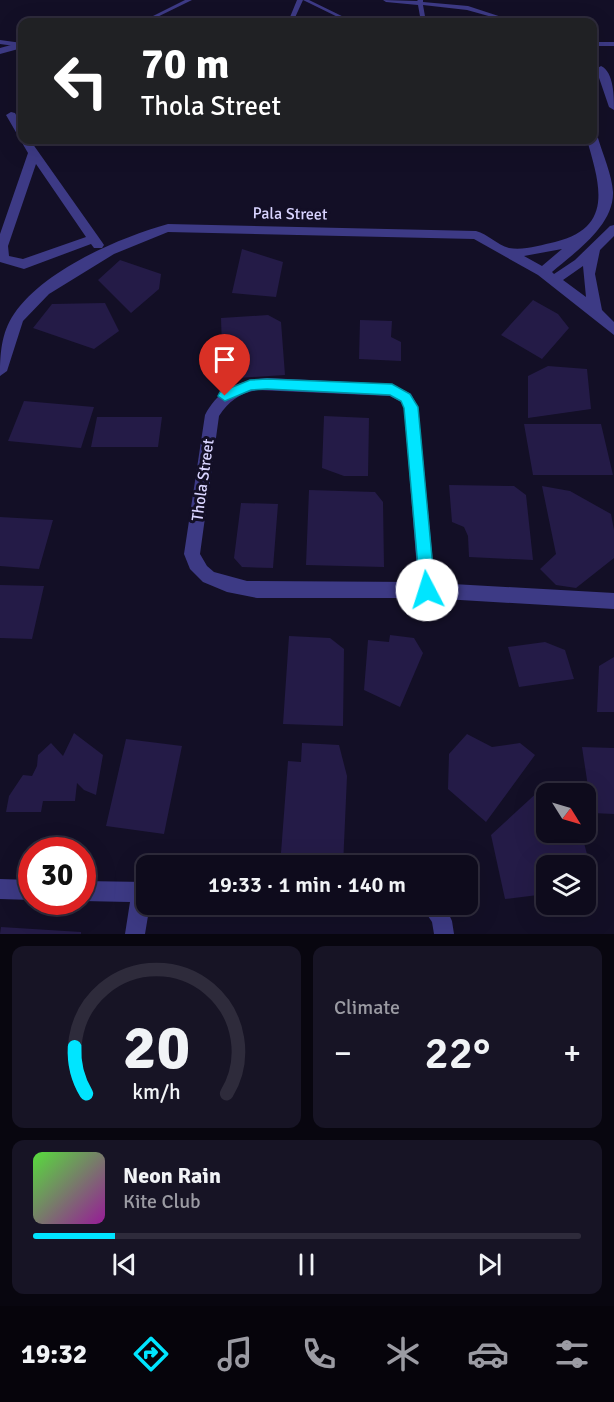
<!DOCTYPE html>
<html lang="en">
<head>
<meta charset="utf-8">
<style>
  :root { --surface:#0e0b1c; --page:#171425; --text:#f1f3f6; --muted:#9b9ba3; --line:#2e2b3b; --accent:#00e5ff }
  body { margin:0; font-family:Signika,sans-serif; background:var(--page); color:var(--text); height:100vh; display:flex; flex-direction:column; font-size:22px; white-space:nowrap }
  * { box-sizing:border-box; margin:0 }
  p { font-size:20px; color:var(--muted) }
  .icon { flex:none; width:33px; height:33px; fill:none; stroke:currentColor; stroke-width:2; stroke-linecap:round; stroke-linejoin:round }
  .map { position:relative; height:934px; overflow:hidden }
  .drawer { display:flex; flex-direction:column; gap:12px; padding:12px; background:#08060f; flex:1 }
  .drawer>* { flex:none }
  .banner { position:absolute; left:18px; top:18px; width:579px; height:126px; border-radius:12px; box-shadow:0 6px 24px #0002,0 0 0 2px var(--line); background:#202124; color:#fff; overflow:hidden }
  .needle { width:39px; rotate:127deg }
  .fabs { position:absolute; left:536px; top:783px; display:grid; gap:12px }
  .fabs a { display:grid; place-items:center; width:60px; height:60px; border-radius:12px; background:var(--surface); box-shadow:0 6px 24px #0002,0 0 0 2px var(--line); font-size:30px }
  .speed { position:absolute; left:18px; top:837px; display:flex; gap:12px; font-size:30px; font-weight:700; text-align:center }
  .speed>* { display:grid; place-content:center; width:78px; height:78px; border-radius:50%; background:var(--surface); box-shadow:0 6px 24px #0002,0 0 0 2px var(--line); line-height:1 }
  .speed .limit { border:9px solid #d22; background:#fff; color:#111 }
  .pin { position:absolute; display:grid; place-items:center; width:51px; height:51px; color:#fff; margin:-62px -26px; border-radius:50% 50% 50% 0; rotate:-45deg; box-shadow:0 0 6px #0007 }
  .pin .icon { rotate:45deg }
  .me { position:absolute; width:66px; margin:-33px; rotate:355deg; stroke-linejoin:round; filter:drop-shadow(0 0 4px #0008) }
  .turn { display:flex; align-items:center; gap:21px; height:126px; padding:0 24px; font-size:27px }
  .turn .icon { width:78px; height:78px; stroke-width:2.5 }
  .turn b { display:block; font-size:42px; line-height:51px }
  .big { font-size:45px; font-weight:600; line-height:1.1 }
  .drawer .tile { flex:1; display:flex; flex-direction:column; justify-content:center; gap:9px; min-width:0; padding:0 21px; border-radius:12px; background:var(--page) }
  .drawer .dial { align-items:center; gap:0 }
  .dial svg { height:156px; overflow:visible; fill:none; stroke:var(--line); stroke-width:7; stroke-linecap:round; text-anchor:middle }
  .dial text { fill:var(--text); stroke:none }
  .song { display:flex; align-items:center; gap:18px }
  .cover { width:72px; height:72px; border-radius:9px; background:linear-gradient(135deg,hsl(110 70% 55%),hsl(300 70% 35%)) }
  .played { height:6px; border-radius:3px; background:linear-gradient(90deg,var(--accent) 15%,var(--line) 15%) }
  .keys { display:flex; justify-content:space-around; direction:ltr }
  .heat { display:flex; justify-content:space-between; align-items:center; font-size:33px; direction:ltr }
  .drawer .tiles { flex:1; display:grid; gap:12px; grid-template-columns:1fr 1fr }
  .tile:last-child { grid-column:span 2 }
  .trip { position:absolute; left:136px; top:855px; width:342px; height:60px; border-radius:12px; background:var(--surface); box-shadow:0 6px 24px #0002,0 0 0 2px var(--line); font-weight:600; line-height:60px; text-align:center }
  .tab-bar { display:flex; height:96px; justify-content:space-around; align-items:center; background:#06040b; color:var(--muted) }
  .tab-bar .icon { width:42px; height:42px }
  .tab-bar .active { color:var(--accent) }
  .tab-bar b { font-size:27px; color:var(--text) }
  .map>svg:first-child { display:block }
</style>
</head>
<body>
<div class="map">
<svg width="614" height="934" viewBox="0 0 614 934">
  <rect width="100%" height="100%" fill="#130f26"/>
  <path fill="#241b47" d="M242,249L283,262L276,297L232,293Z
    M120,260L161,274L159,289L131,313L98,280Z
    M533,300L558,314L569,328L542,359L501,335Z
    M105,303L119,331L94,349L33,328L52,304Z
    M268,315L281,322L285,375L223,379L221,318Z
    M360,320L392,321L391,337L401,342V361L359,359Z
    M548,366L587,369L591,409L528,418V376Z
    M24,401L94,407L81,448L8,441Z
    M324,416L369,418L368,476H344L322,468Z
    M97,417H162L158,447H91Z
    M524,424H601L613,475H533Z
    M449,485L514,486L526,495L533,560L469,557L468,536L464,527L452,522Z
    M542,486L570,491L611,514L614,530V558L576,588L556,585L540,569L556,554Z
    M309,490L375,492L383,502L384,567L306,565Z
    M241,503L278,504L273,568L242,567L234,558Z
    M0,517L53,520L39,569L0,566Z
    M0,585L44,586L32,639L0,638Z
    M390,635L414,638L423,653L400,707L364,690L368,640L389,642Z
    M289,636L330,638L344,649L343,726L283,724Z
    M545,642L565,650L574,679L519,687L508,647Z
    M614,657V712H597L599,666Z
    M74,733L103,755L96,795L84,790L77,783L75,801H43L41,812H6L9,796L23,775L32,776L37,766L38,755L51,743L63,756Z
    M467,734L492,747L520,743L535,755L486,822L448,789L449,754Z
    M126,739L182,746L164,834L106,826Z
    M302,743L339,745L347,776L343,866H280L288,761L301,762Z
    M582,747L614,748V814L592,813Z
    M541,789L550,794H546V832H581L596,887L585,889V866H546V894L505,899L491,835Z
    M1,927L81,932V934H0Z"/>
  <g fill="none" stroke-linecap="round" stroke-linejoin="round">
    <path fill="#3d3a85" fill-rule="evenodd" d="M185,0H192L147,22H141Z
      M297,0H309L354,22H348L303,0L293,22H288Z
      M383,0L418,1L417,0H423V2L468,6L517,22H510L467,10L423,5L426,22H421L418,5L386,2Z
      M0,40L22,43V47L0,44Z
      M592,42H614V46H592Z"/>
    <path fill="#3d3a85" fill-rule="evenodd" d="M22,42V48L0,54V48Z
      M601,66C614,72 614,97 614,110L609,107L596,69Z
      M11,112L15,113L22,126V140H30L102,242L104,245L102,248H94L91,244L24,269L0,262V234L28,153L6,115ZM36,164L86,237L23,259L9,256L8,246Z
      M592,135L598,138C603,155 612,175 613,192C614,226 574,253 552,272L554,274L575,260L610,226L614,225V236L600,250L595,274L602,310L614,322V335L538,275L474,239L168,232L114,254L49,294L23,321L7,371L0,376C0,355 1,333 14,314C44,270 118,238 168,224L476,231C488,234 497,245 509,248C523,251 541,245 555,242C614,228 600,185 587,140H592ZM562,249L542,266L524,256ZM583,266L586,297L563,280Z
      M267,378L392,384L411,394L418,407L435,583L614,593V609L427,598H257L227,592L203,582L190,569L184,554L205,415C218,390 239,380 267,378ZM258,390L390,396L401,402L404,407L418,582L247,581L214,572L207,566L200,554L219,416C229,401 240,393 258,390Z
      M0,879L32,880V900L0,899Z
      M82,881L147,882V904H150L145,934H125L130,902L82,901Z
      M420,904H444L452,921L454,934H434L432,922Z"/>
  </g>
  <path fill="#00e5ff" stroke="#0095a6" stroke-width="1.5" d="M267,379L392,384L410,394L418,407L435,590L432,595L427,597L422,595L420,590L404,408L401,401L390,395L267,389L251,390L225,401L218,396L220,392L250,380Z"/>
  <g text-anchor="middle" dominant-baseline="central" stroke-width="6" stroke-linejoin="round" paint-order="stroke">
    <g font-size="16" fill="#d9d4ff" stroke="#130f26">
      <text transform="translate(290 214) rotate(1)">Pala Street</text>
      <text transform="translate(203 480) rotate(-82)">Thola Street</text>
    </g>
  </g>
</svg>
<div class="fabs">
<a><svg class="needle" viewBox="-14 -14 28 28"><path d="M0-13l5 13h-10z" fill="#e53935"/><path d="M0 13l5-13h-10z" fill="#9b9ba3"/></svg></a>
<a><svg class="icon" aria-label="layers" viewBox="0 0 24 24"><path d="M12 4l9 5-9 5-9-5zM3 14l9 5 9-5"/></svg></a>
</div>
<div class="speed"><div class="limit">30</div></div>
<div class="pin" style="left:225px;top:396px;background:#d93025"><svg class="icon" aria-label="arrive" viewBox="0 0 24 24"><path d="M6 21V4h12l-3 4 3 4H6"/></svg></div>
<svg class="me" style="left:427px;top:590px" viewBox="-20 -20 40 40"><circle r="19" fill="#fff"/><path d="M0-13L10 11 0 6-10 11z" fill="#00e5ff"/></svg>
<div class="trip">19:33 · 1 min · 140 m</div>
<div class="banner">
<div class="turn"><svg class="icon" aria-label="left" viewBox="0 0 24 24"><path d="M17 20v-9H6M10 6l-5 5 5 5"/></svg><div><b>70 m</b>Thola Street</div></div>
</div>
</div>
<section class="drawer">
<div class="tiles">
<div class="tile dial"><svg viewBox="0 0 100 80">
<path d="M14 69A42 42 0 1 1 86 69"/>
<path d="M14 69A42 42 0 0 1 8 45" stroke="#00e5ff"/>
<text x="50" y="56" font-size="32" font-weight="700">20</text>
<text x="50" y="72" font-size="11">km/h</text>
</svg></div>
<div class="tile"><p>Climate</p>
<div class="heat"><a>−</a><b class="big">22°</b><a>+</a></div>
</div>
<div class="tile">
<div class="song"><i class="cover"></i><div><b>Neon Rain</b><p>Kite Club</p></div></div>
<div class="played"></div>
<div class="keys"><svg class="icon" aria-label="previous" viewBox="0 0 24 24"><path d="M18 5L8 12l10 7zM5 5v14"/></svg><svg class="icon" aria-label="pause" viewBox="0 0 24 24"><path d="M8 5v14M16 5v14"/></svg><svg class="icon" aria-label="next" viewBox="0 0 24 24"><path d="M6 5l10 7-10 7zM19 5v14"/></svg></div>
</div>
</div>
</section>
<nav class="tab-bar">
<b>19:32</b>
<svg class="icon active" aria-label="directions" viewBox="0 0 24 24"><path d="M12 3l9 9-9 9-9-9zM9 14v-3h6M13 9l2 2-2 2"/></svg>
<svg class="icon" aria-label="music" viewBox="0 0 24 24"><path d="M9 18V5l10-2v13"/><circle cx="6" cy="18" r="3"/><circle cx="16" cy="16" r="3"/></svg>
<svg class="icon" aria-label="phone" viewBox="0 0 24 24"><path d="M5 4h4l2 5-3 2q2 4 5 5l2-3 5 2v4C11 20 4 13 5 4z"/></svg>
<svg class="icon" aria-label="climate" viewBox="0 0 24 24"><path d="M12 3v18M4 7l16 10M4 17L20 7"/></svg>
<svg class="icon" aria-label="car" viewBox="0 0 24 24"><path d="M5 17H2v-5l4-1 3-4h7l3 4 3 1v5h-3M9 17h6M6 11h13"/><circle cx="7" cy="17" r="2"/><circle cx="17" cy="17" r="2"/></svg>
<svg class="icon" aria-label="filters" viewBox="0 0 24 24"><path d="M4 7h16M4 17h16"/><circle cx="9" cy="7" r="2"/><circle cx="15" cy="17" r="2"/></svg>
</nav>
</body>
</html>
